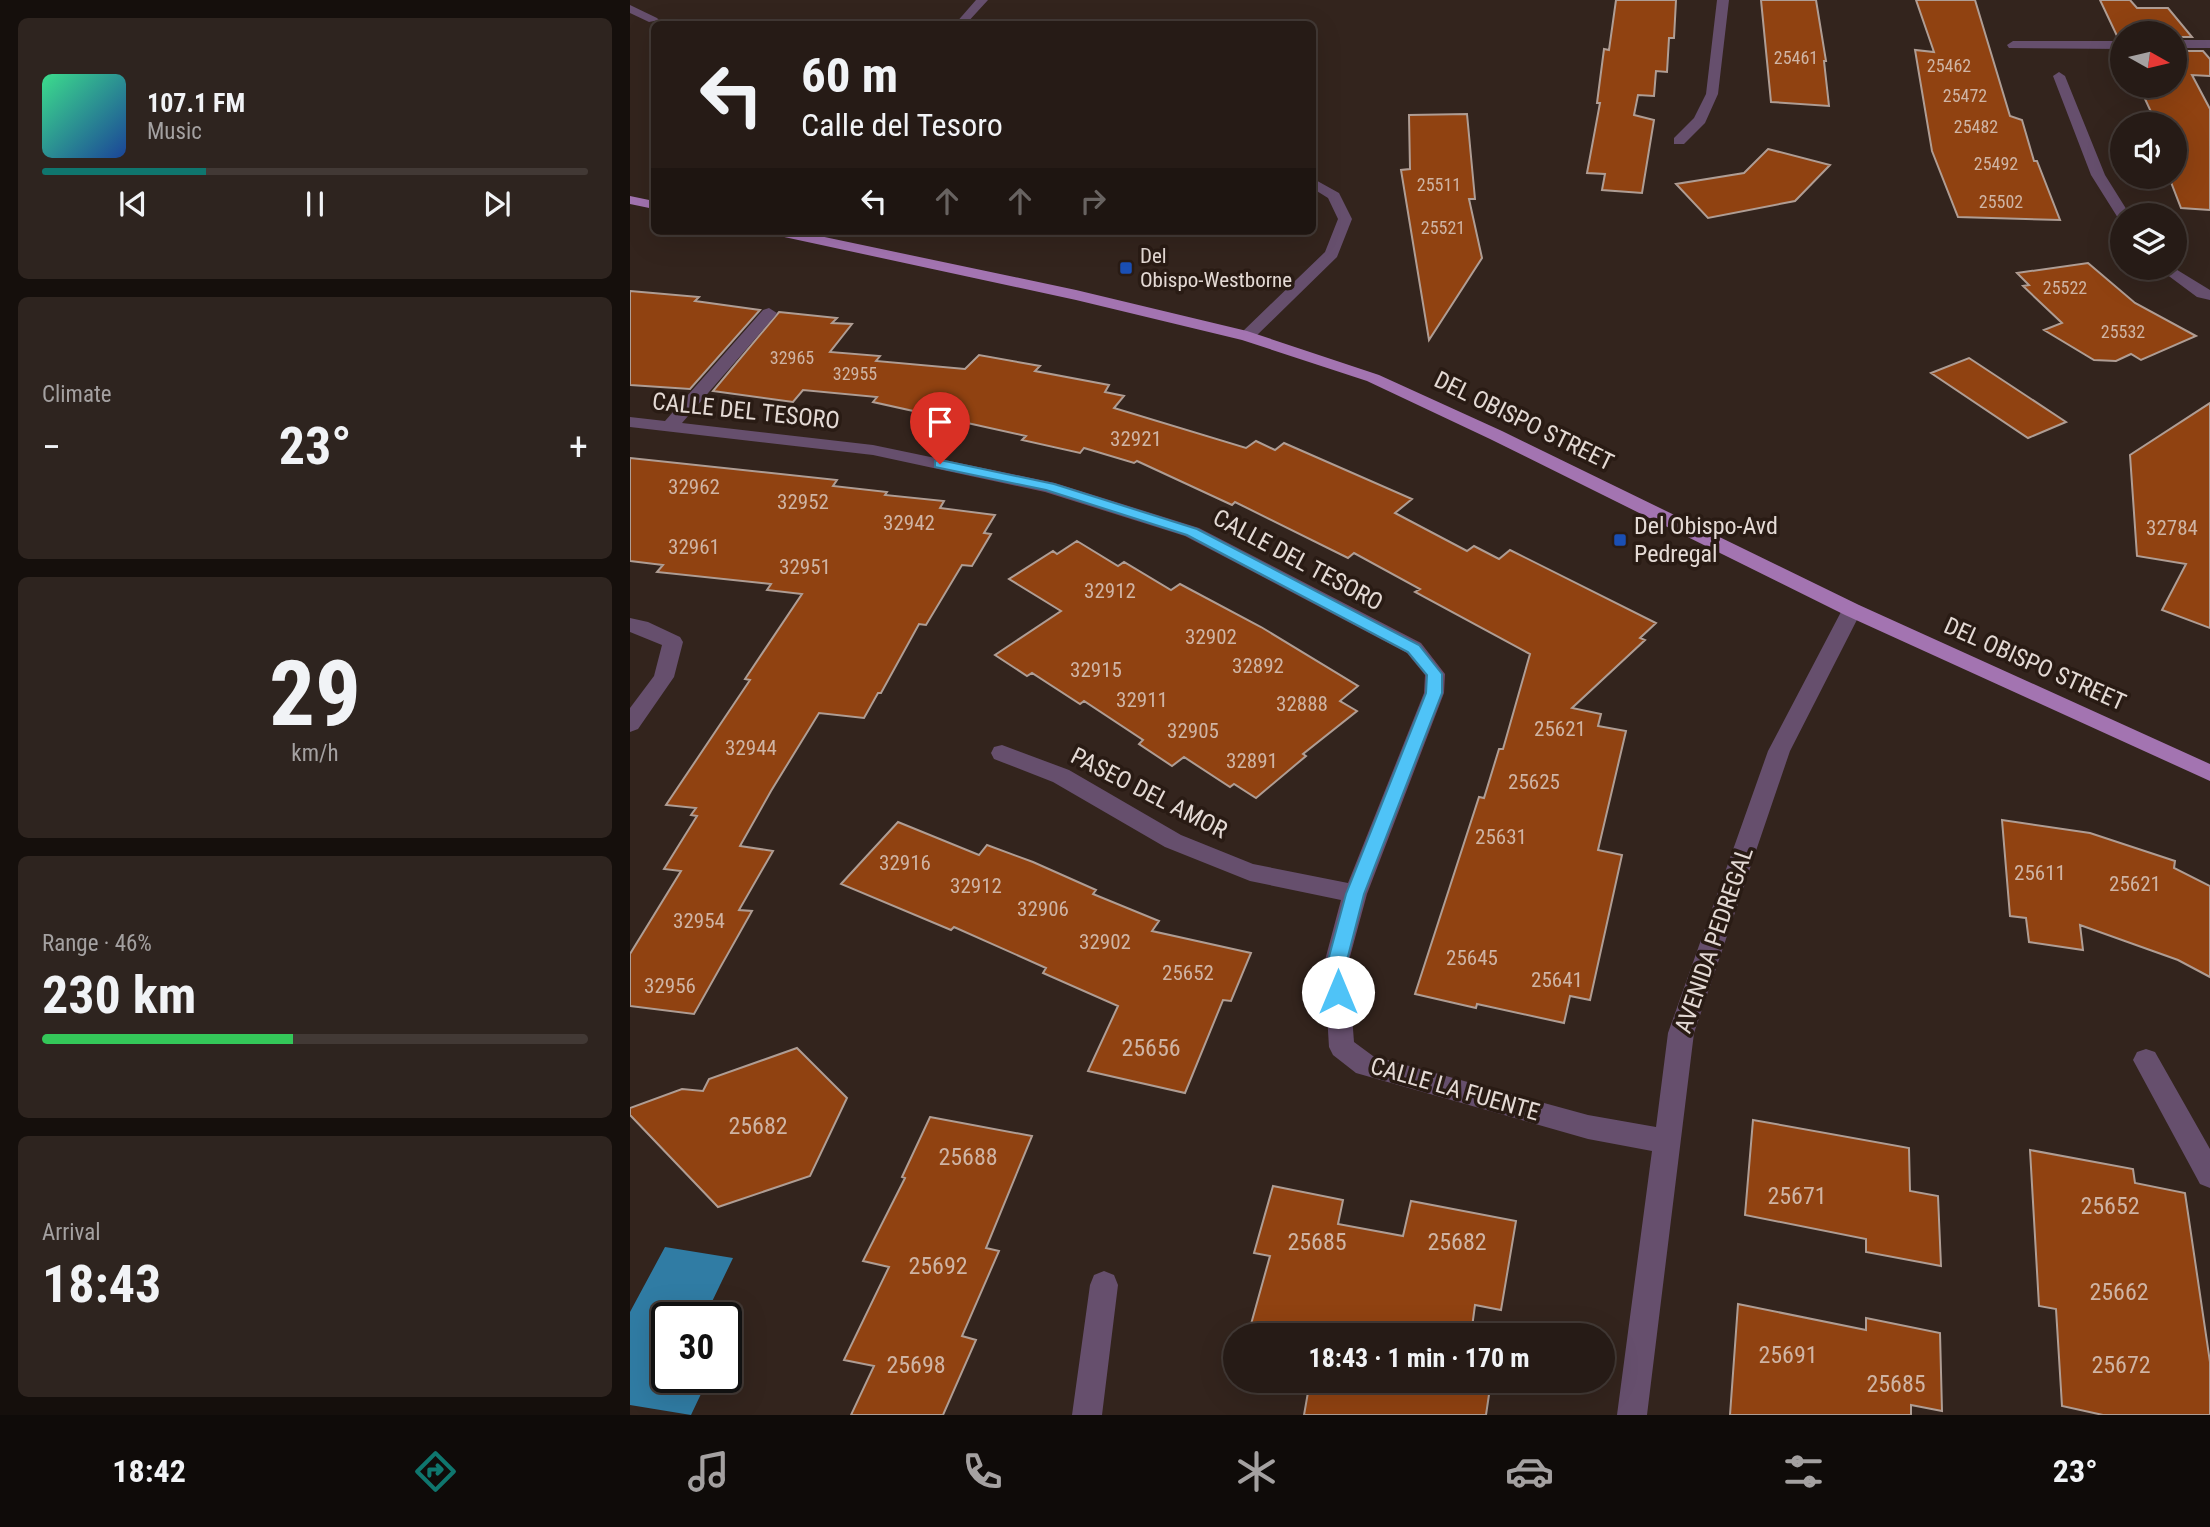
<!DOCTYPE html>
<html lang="en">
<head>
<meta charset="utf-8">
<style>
  :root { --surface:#261b16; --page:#2e241f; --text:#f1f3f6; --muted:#a4a1a1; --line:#423935; --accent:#0f766e }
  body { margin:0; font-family:"Roboto Condensed",sans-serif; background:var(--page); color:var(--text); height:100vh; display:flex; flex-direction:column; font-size:26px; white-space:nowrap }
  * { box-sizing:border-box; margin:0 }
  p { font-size:23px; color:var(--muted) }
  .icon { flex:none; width:38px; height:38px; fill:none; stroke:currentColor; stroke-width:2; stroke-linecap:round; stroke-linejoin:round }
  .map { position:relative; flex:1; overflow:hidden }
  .details { display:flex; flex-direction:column; gap:18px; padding:18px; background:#150f0c; width:630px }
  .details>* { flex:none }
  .hud { position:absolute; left:21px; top:21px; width:665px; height:214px; border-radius:10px; box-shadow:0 7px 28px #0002,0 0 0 2px var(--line); background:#261b16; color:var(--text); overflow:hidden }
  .needle { width:46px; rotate:98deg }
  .tools { position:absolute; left:1480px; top:21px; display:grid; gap:14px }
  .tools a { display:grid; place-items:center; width:77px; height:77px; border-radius:50%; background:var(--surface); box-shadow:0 7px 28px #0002,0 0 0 2px var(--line); font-size:35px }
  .speed { position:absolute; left:21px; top:1302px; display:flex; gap:14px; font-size:35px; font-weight:700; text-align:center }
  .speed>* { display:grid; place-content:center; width:91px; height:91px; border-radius:50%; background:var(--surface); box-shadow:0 7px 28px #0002,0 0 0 2px var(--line); line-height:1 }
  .speed .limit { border:4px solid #111; border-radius:10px; background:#fff; color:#111 }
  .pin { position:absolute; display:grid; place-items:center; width:60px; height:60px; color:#fff; margin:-72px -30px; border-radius:50% 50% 50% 0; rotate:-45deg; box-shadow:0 0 7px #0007 }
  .pin .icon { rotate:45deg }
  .me { position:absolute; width:77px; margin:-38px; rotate:0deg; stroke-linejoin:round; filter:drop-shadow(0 0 5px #0008) }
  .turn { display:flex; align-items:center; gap:24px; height:147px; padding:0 35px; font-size:32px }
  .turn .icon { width:91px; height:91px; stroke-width:2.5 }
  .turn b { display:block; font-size:49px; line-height:60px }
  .lanes { display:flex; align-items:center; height:66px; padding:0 35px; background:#0003; justify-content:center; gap:35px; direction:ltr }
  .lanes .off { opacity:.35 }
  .big { font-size:52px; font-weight:700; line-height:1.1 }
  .details .card { flex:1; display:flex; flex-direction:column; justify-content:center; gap:10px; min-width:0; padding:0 24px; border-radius:10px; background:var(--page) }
  .details .dial { align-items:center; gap:0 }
  .dial b { font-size:91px; line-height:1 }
  .song { display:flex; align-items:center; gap:21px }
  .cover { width:84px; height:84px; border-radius:10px; background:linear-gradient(135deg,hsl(150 70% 55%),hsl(220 70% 35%)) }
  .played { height:7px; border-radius:4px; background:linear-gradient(90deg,var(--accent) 30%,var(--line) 30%) }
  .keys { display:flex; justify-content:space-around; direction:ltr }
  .heat { display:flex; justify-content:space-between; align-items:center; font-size:38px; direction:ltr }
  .charge { height:10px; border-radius:5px; background:linear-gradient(90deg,#34c759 46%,var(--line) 0) }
  .trip { position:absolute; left:593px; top:1323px; width:392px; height:70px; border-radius:35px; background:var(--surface); box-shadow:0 7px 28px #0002,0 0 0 2px var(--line); font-weight:700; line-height:70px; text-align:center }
  .tabs { display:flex; height:112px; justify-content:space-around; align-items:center; background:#0f0b09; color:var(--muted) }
  .tabs .icon { width:49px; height:49px }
  .tabs .on { color:var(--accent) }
  .tabs b { font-size:32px; color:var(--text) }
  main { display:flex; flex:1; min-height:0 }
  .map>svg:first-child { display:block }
</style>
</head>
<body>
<main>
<section class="details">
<div class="card">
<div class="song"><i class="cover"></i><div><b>107.1 FM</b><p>Music</p></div></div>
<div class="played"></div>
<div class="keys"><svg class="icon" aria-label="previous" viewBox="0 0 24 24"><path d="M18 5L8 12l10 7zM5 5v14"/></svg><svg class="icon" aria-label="pause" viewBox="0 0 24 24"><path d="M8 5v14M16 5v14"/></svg><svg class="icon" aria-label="next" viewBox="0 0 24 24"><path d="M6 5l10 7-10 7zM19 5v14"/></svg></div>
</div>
<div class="card"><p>Climate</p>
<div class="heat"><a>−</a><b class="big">23°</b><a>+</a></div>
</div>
<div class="card dial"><b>29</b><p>km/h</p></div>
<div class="card"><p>Range · 46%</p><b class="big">230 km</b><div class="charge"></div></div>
<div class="card"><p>Arrival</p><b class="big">18:43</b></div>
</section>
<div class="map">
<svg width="1580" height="1415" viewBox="0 0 1580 1415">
  <rect width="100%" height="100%" fill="#33241d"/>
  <path fill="#307ca4" d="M35,1247L103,1258L77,1312L108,1317L96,1341V1318H37V1377H79L61,1415L0,1405V1312Z"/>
  <path fill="#904211" stroke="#af9d94" stroke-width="2" d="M986,0H1046L1044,38H1039L1037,72L1026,71L1024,96L1008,95L1004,115L1024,120L1012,193L972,190L975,174L957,173L970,103H967L974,49L979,50Z
    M1131,0H1186L1196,61H1194L1199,106L1141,102Z
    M1286,0H1345L1380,116L1392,120L1404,161H1407L1430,220L1328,217L1302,151L1285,50L1304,52Z
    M1470,0H1500L1507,8H1538L1562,37H1545V33H1493V38H1488Z
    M1545,51H1573L1580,59V76L1562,75L1580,109V210L1551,208L1539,177H1545V124H1518L1514,114H1522L1509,86H1545Z
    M837,114L845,199H839L852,258L799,340L771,170L780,169L779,115Z
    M1138,149L1200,165L1165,201L1078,218L1046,184L1114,173Z
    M1458,263L1505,303L1566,336L1511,360L1501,354L1486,361L1464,360L1414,330L1432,323L1393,286L1399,285L1387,273Z
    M0,291L69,297L65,301L130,310L60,389L0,385Z
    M149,312L207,318L202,323L222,324L200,352L250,356L246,361L335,369L349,355L410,366L405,371L479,385L475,392L494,396L484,408L616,448L626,441L645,450L654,443L782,499L765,513L837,551L844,546L869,559L880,550L1026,623L1010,638L1015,640L942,708L971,714L968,726L996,731L968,850L992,855L960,1000L940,996L934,1023L847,1004L846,1008L785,994L849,797L854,798L869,749H873L900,654L785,592L790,589L724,553L718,558L605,502L602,505L507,461L504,463L454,448L450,453L392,440L396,436L243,402L247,397L173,390L163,402L83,391Z
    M1339,358L1436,422L1398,438L1301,373Z
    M1580,403V628L1532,610L1556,564L1507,556L1500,455Z
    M0,458L207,480L203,486L257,492L255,495L314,501L310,508L365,515L354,533L361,534L342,566L332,565L296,625L289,624L251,693H248L234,718L189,713L141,791L110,846L143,851L109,910L122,911L64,1014L0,1006V954L51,871L34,869L67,816L61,815L66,808L36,805L120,680L115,679L172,594L137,590L141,584L27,572L33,565L0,561Z
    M447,541L488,566L494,562L541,590L550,584L631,627L728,686L710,701L727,711L673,754L676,756L626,798L604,784L600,787L554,757L542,766L509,744L513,740L454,701L450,704L402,673L397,676L365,655L431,611L379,579L423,551L427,554Z
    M1372,820L1460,833L1545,861L1544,868L1580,886V977L1548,960L1450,925L1453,950L1399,942L1396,918L1380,916Z
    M268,822L349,855L357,845L403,862L466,890L463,894L529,921L522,931L621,953L601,1001L593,1000L555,1093L458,1071L488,1006L413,973L416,968L324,927L321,930L211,884Z
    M167,1048L217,1098L180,1176L88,1207L0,1115V1108L52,1089L73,1091L79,1079Z
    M300,1117L402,1136L356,1248L369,1251L332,1336L346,1340L313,1415H221L244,1366L214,1360L259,1267L233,1261L275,1178L272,1177Z
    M1123,1120L1279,1148L1280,1191L1308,1196L1311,1266L1236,1252V1239L1115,1215Z
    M1400,1150L1503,1169L1505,1183L1555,1193L1580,1362V1415H1473L1432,1406L1426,1309L1409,1306Z
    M643,1186L713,1200L708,1224L773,1236L781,1201L886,1221L871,1310L845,1305L841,1335H618L640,1256L624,1253Z
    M1108,1304L1236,1330V1318L1310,1333L1312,1411L1281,1405V1415H1100Z
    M680,1381H861L856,1415H674Z"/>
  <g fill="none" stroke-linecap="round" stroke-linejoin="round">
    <path fill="#664f6d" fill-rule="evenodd" d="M346,0H358L336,24H325Z
      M1087,0H1099L1088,94L1075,123L1054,144H1044V138L1064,118L1076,94Z
      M0,5L27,18L29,20L19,22L0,13Z
      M1545,40H1580V48H1545Z
      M1383,41H1493V49L1379,48L1377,45Z
      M1429,72L1435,76L1475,175L1500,215H1493V219L1488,218L1461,175L1423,76Z
      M682,178L709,193L722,219L707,257L623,339H611L609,336L611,333L695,252L708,219L698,198L682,188Z
      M1528,268H1544L1580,290V300L1567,297Z
      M139,308L147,313L145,316L52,423L243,445L425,483L569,528L791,643L815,674L814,693L737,894L718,964L724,1042L743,1056L958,1115L1026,1127L1038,1033L1138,751L1212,610L1215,605H1229L1232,610L1160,751L1064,1033L1017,1415H987L1022,1151L958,1139L726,1073L703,1055L699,1047L694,964L711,900L620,881L535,847L423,782L364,759L361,753L364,747L372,745L439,770L551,835L623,864L718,883L794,693L795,675L777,653L555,536L415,492L243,455L0,427V417L35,421L133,310Z
      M0,618L18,622L50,637L53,642L44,677L8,729L0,732V708L24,676L32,645L0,632Z
      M1516,1049L1525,1052L1580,1149V1188L1570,1184L1503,1060L1507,1052Z
      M474,1271L484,1275L488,1285L472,1415H442L460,1285L464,1275Z"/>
    <path fill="#a374b1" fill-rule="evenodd" d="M0,196L24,201V209L0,204Z
      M138,231H166L446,290L617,331L749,375L872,431L1229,605L1580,764V781L1215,615L860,439L737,381L612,340L446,300L145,235Z"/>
  </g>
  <path fill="#4fc3f7" stroke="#337fa1" stroke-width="2" d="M310,460L424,484L567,529L789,645L812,674V693L734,894L716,964L718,992L715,997L708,1000L702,997L697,964L716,894L796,693L797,675L778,652L557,535L416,490L305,467V461Z"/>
  <g fill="#1a4fb4" stroke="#291b14" stroke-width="2.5">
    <rect x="489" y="261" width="14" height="14" rx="3.5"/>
    <rect x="983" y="533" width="14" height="14" rx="3.5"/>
  </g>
  <g text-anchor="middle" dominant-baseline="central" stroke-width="7" stroke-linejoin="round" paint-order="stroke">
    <g font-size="18" fill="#cfb4a4">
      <text x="1166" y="57">25461</text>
      <text x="1319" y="65">25462</text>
      <text x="1335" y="95">25472</text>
      <text x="1346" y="126">25482</text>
      <text x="1366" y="163">25492</text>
      <text x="809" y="184">25511</text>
      <text x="1371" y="201">25502</text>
      <text x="813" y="227">25521</text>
      <text x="1435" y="287">25522</text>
      <text x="1493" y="331">25532</text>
      <text x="162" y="357">32965</text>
      <text x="225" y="373">32955</text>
    </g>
    <g font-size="21" fill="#e4dad5" stroke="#291b14" text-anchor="start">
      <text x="510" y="256">Del<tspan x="510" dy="24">Obispo-Westborne</tspan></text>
    </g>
    <g font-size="21" fill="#cfb4a4">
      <text x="506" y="439">32921</text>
      <text x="64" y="487">32962</text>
      <text x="173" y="502">32952</text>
      <text x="279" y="523">32942</text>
      <text x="1542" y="528">32784</text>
      <text x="64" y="547">32961</text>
      <text x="175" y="567">32951</text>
      <text x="480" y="591">32912</text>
      <text x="581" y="637">32902</text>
      <text x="628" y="666">32892</text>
      <text x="466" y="670">32915</text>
      <text x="512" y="700">32911</text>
      <text x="672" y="704">32888</text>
      <text x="930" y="729">25621</text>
      <text x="563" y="731">32905</text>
      <text x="121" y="748">32944</text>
      <text x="622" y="761">32891</text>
      <text x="904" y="782">25625</text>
      <text x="871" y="837">25631</text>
      <text x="275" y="863">32916</text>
      <text x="1410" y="873">25611</text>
      <text x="1505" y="884">25621</text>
      <text x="346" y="886">32912</text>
      <text x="413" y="909">32906</text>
      <text x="69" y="921">32954</text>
      <text x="475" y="942">32902</text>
      <text x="842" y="958">25645</text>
      <text x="558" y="973">25652</text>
      <text x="927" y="980">25641</text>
      <text x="40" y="986">32956</text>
    </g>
    <g font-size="24" fill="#e4dad5" stroke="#291b14">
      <text transform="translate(116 411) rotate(6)">CALLE DEL TESORO</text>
      <text transform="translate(894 421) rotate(26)">DEL OBISPO STREET</text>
      <text transform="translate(668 560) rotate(28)">CALLE DEL TESORO</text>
      <text transform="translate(1405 664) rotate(24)">DEL OBISPO STREET</text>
      <text transform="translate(519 793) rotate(27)">PASEO DEL AMOR</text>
      <text transform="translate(1084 940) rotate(-71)">AVENIDA PEDREGAL</text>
      <text transform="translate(825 1089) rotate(16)">CALLE LA FUENTE</text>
    </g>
    <g font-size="24" fill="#e4dad5" stroke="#291b14" text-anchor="start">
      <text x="1004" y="526">Del Obispo-Avd<tspan x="1004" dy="28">Pedregal</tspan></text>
    </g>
    <g font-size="24" fill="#cfb4a4">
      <text x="521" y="1048">25656</text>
      <text x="128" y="1126">25682</text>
      <text x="338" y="1157">25688</text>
      <text x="1167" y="1196">25671</text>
      <text x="1480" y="1206">25652</text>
      <text x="687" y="1242">25685</text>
      <text x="827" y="1242">25682</text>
      <text x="308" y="1266">25692</text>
      <text x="1489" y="1292">25662</text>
      <text x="1158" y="1355">25691</text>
      <text x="286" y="1365">25698</text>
      <text x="1491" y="1365">25672</text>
      <text x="1266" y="1384">25685</text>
    </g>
  </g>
</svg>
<div class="tools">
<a><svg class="needle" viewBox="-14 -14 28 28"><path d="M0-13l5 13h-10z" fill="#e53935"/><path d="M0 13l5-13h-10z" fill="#a4a1a1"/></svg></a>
<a><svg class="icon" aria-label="sound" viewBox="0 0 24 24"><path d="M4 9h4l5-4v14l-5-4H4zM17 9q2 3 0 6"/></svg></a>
<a><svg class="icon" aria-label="layers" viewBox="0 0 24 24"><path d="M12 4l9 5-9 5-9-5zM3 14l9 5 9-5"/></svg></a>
</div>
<div class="speed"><div class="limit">30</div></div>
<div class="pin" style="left:310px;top:464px;background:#d93025"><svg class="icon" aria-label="arrive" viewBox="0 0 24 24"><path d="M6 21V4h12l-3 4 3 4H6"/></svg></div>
<svg class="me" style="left:708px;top:992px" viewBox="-20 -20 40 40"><circle r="19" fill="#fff"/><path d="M0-13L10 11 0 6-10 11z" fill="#4fc3f7"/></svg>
<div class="trip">18:43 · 1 min · 170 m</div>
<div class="hud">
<div class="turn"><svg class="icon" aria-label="left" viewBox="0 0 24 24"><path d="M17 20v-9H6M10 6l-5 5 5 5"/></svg><div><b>60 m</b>Calle del Tesoro</div></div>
<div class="lanes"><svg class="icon" aria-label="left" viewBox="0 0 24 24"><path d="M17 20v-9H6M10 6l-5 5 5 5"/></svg><svg class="icon off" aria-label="ahead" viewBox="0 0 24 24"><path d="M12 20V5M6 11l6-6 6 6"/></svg><svg class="icon off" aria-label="ahead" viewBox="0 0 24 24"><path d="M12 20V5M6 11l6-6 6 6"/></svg><svg class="icon off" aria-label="right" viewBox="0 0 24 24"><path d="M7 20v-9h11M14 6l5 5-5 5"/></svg></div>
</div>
</div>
</main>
<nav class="tabs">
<b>18:42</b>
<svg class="icon on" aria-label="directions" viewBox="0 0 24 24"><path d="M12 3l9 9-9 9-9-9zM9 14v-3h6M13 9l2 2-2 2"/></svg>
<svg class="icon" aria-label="music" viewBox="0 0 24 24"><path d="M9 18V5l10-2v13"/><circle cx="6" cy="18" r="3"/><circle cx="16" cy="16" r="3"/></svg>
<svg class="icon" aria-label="phone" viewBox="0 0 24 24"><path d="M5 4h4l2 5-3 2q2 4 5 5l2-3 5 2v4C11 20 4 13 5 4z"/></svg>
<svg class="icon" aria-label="climate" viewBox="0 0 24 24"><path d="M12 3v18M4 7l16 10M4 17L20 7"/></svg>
<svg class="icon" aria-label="car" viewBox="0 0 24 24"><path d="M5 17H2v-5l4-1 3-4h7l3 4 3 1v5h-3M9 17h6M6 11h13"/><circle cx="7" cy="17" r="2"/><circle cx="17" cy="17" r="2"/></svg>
<svg class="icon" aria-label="filters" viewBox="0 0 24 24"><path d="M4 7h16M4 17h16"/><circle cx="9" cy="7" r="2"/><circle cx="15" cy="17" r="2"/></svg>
<b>23°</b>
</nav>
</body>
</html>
